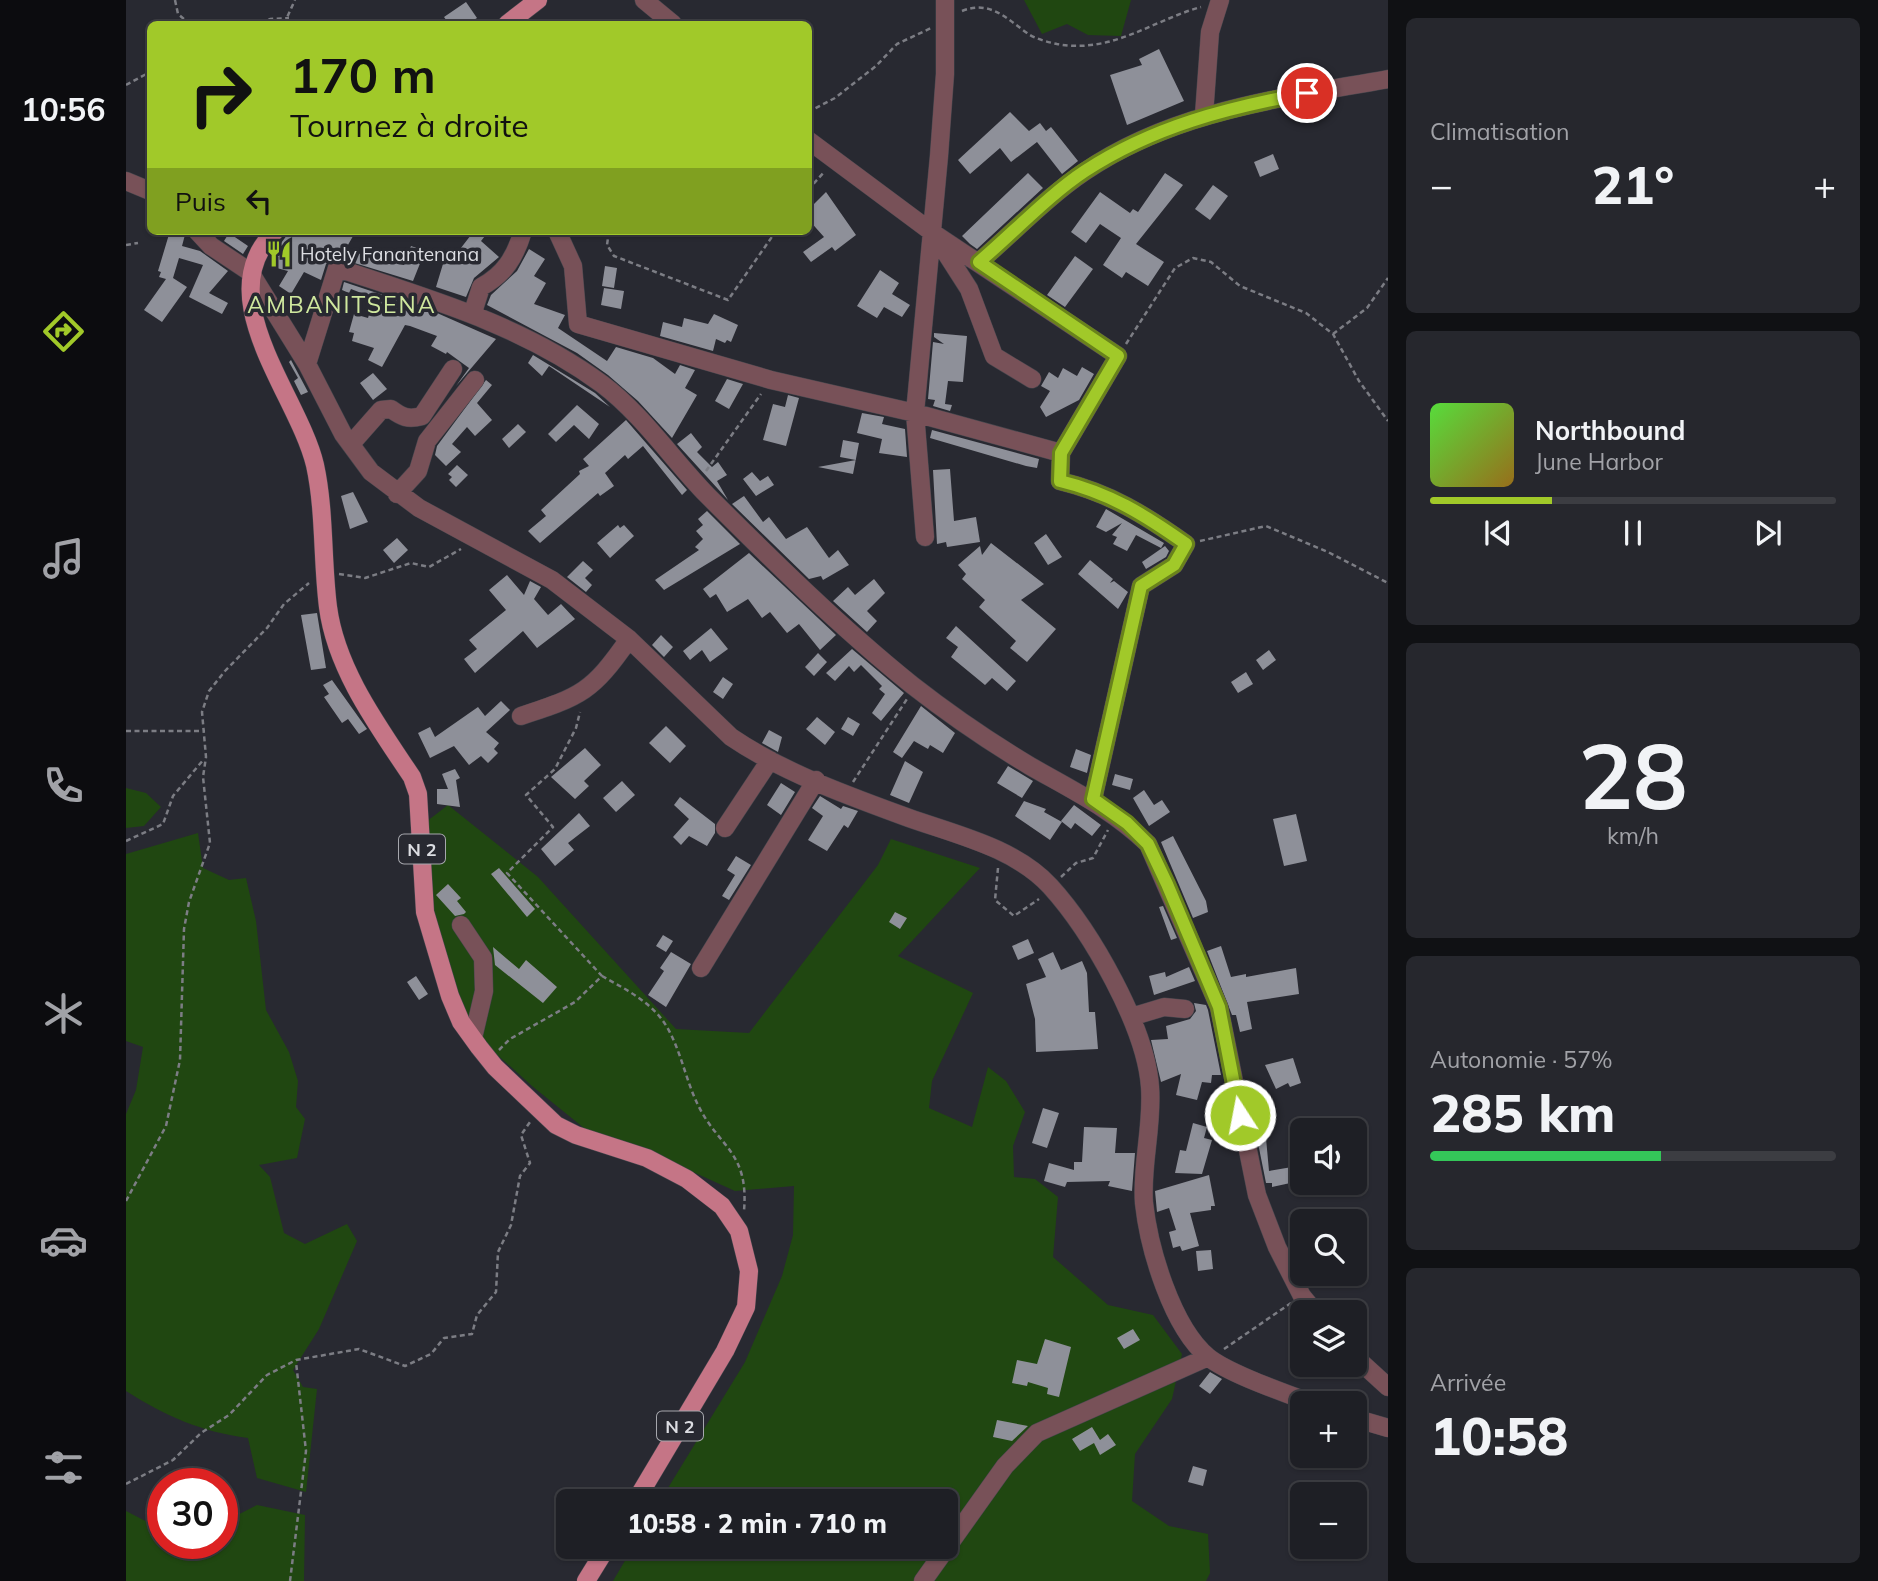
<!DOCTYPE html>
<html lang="fr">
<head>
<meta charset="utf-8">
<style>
  :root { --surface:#1e1f25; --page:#26272d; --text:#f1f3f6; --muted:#a1a2a7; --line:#3c3d42; --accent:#a1c929 }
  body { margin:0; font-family:Mulish,sans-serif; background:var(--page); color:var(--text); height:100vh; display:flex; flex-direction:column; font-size:26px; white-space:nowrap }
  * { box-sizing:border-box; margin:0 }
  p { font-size:23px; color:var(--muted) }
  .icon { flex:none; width:38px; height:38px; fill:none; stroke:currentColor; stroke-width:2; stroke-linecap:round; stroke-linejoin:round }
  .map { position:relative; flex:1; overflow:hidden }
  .panel { display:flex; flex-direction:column; gap:18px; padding:18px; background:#101114; width:490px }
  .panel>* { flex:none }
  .top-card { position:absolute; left:21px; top:21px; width:665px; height:214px; border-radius:10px; box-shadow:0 2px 5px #0004,0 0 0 2px var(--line); background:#a1c929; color:#111; overflow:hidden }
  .buttons { position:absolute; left:1164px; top:1118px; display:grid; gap:14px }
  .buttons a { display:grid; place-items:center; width:77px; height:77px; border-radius:10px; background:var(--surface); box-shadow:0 2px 5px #0004,0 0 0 2px var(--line); font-size:35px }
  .speed { position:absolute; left:21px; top:1468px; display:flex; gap:14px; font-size:35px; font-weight:700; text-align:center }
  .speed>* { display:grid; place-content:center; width:91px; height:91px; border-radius:50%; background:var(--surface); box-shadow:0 2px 5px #0004,0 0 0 2px var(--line); line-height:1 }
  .speed .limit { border:10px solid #d22; background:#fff; color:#111 }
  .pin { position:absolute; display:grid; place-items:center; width:60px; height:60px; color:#fff; margin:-30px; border:4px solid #fff; border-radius:50%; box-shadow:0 2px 7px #0007 }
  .me { position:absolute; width:77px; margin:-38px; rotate:349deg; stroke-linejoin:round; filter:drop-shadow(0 0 5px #0008) }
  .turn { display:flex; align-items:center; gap:24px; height:147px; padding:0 28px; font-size:32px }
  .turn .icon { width:91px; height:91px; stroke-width:2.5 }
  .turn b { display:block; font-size:49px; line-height:60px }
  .then { display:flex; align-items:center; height:66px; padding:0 28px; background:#0003; gap:14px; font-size:26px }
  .big { font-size:52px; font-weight:800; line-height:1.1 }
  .panel .card { flex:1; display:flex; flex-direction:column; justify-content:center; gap:10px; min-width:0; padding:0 24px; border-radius:10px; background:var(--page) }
  .panel .dial { align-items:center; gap:0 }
  .dial b { font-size:91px; line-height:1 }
  .song { display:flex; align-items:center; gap:21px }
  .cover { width:84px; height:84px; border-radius:10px; background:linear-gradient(135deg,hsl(110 70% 55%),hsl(40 70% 35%)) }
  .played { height:7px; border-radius:4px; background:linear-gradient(90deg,var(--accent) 30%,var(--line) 30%) }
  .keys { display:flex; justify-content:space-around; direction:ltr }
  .heat { display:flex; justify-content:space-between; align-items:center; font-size:38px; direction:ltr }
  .charge { height:10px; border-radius:5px; background:linear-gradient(90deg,#34c759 57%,var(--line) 0) }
  .trip { position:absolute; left:430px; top:1489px; width:402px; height:70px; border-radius:10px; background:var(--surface); box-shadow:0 2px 5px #0004,0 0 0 2px var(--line); font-weight:800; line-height:70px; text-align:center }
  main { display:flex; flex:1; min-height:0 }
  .menu { display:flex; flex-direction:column; width:126px; justify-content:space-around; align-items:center; background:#0c0c0f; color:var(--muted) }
  .menu .icon { width:49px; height:49px }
  .menu .selected { color:var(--accent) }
  .menu b { font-size:32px; color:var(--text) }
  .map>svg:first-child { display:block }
</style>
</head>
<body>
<main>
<nav class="menu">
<b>10:56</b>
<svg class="icon selected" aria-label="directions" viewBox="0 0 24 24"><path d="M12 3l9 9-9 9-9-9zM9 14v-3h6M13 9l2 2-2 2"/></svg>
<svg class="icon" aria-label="music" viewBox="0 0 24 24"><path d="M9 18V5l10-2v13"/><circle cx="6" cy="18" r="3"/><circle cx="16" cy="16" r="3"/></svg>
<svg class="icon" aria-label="phone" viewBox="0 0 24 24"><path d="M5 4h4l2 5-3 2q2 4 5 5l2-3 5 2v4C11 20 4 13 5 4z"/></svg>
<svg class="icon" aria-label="climate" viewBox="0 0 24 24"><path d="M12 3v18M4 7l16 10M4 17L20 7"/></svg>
<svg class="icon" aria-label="car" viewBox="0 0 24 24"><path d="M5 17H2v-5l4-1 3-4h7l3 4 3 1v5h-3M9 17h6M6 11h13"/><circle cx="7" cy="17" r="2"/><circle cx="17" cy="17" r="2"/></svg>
<svg class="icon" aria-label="filters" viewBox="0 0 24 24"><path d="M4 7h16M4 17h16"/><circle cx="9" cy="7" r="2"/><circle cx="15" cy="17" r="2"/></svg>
</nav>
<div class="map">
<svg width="1262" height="1581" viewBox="0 0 1262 1581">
  <rect width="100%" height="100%" fill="#282931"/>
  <path fill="#204711" d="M898,0H1005L995,36L962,35L941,24L916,34Z
    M0,788L20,793L35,807L18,826L0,828Z
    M322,805L412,877L550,1029L623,1033L752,865L765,839L854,868L772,956L847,993L806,1081L803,1108L846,1127L862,1067L880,1081L899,1112L887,1146L888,1177L909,1179L932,1197L927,1257L982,1305L1027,1315L1056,1354L1046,1399L1009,1454L1006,1501L1043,1526L1082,1534L1084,1573L1080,1581H487L507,1547H821V1502L534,1501L619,1362L656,1276L667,1235L668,1186L609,1191L556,1167L479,1145L406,1086L335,1022L313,961L296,825Z
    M72,833L77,868L103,880L120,878L130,921L140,1010L163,1052L172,1081L170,1107L179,1119L171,1158L133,1165L144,1177L158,1233L179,1244L221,1224L231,1241L193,1329L167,1370L177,1387L191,1389L180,1492L131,1478L122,1438C76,1432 39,1416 0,1391V1114L10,1090L17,1047L0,1041V854Z
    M131,1505L179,1515L178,1581H0V1511L37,1530V1544H96V1523Z"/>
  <path fill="#8e9099" d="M340,2L351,18L341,24H323L318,17Z
    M1033,49L1058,101L1001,125L984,75L1016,65L1013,59Z
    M884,112L903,131L914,123L920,131L925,127L952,161L936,174L911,142L885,162L874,148L844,174L832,160Z
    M1147,154L1153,169L1134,177L1128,162Z
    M902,173L917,188L851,249L844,244L836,236Z
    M1039,173L1057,185L1010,244L1038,262L1022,286L1000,272L996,278L977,265L995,238L974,224L960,243L945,232L974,192L1004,213L1007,209L1012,212Z
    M1087,185L1102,196L1084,220L1069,209Z
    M700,192L730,235L709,251L706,247L685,262L677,252L698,237L682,219V210Z
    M44,231H60L56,246L74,251L102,271L83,293L102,303L96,314L63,297L77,265L53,258L47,278L61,287L36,322L18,310L40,279L33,277L35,272L32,271Z
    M164,231H230L219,250L278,265L285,246L299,251L287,281L209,257L200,264L195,280L178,272L165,294L153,286L162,271L143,266L147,254Z
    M348,231H363L355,241L373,257L348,278L340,297L310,287L320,254L328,257Z
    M103,233L122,246L117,254L98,241Z
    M403,249L419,259L408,276L420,283L408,304L439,315L432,328L481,361L490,347L527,358L549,374L554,365L569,370L559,388L571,395L546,438L512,401L482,375L451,353L361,305L365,295L391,271Z
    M949,256L967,269L939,307L921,295Z
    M479,266L491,268L488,288L476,286Z
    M754,270L773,283L766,294L784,305L776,317L758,307L751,318L731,306Z
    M218,282L311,313L370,339L330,386L343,368L321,352L320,354L305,346L311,336L284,326L279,325L256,367L242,360L248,348L226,341L228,333L223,332L228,314L242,318L248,298L225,289L223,293L216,290Z
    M478,288L498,291L495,309L475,305Z
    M588,314L612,325L605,342L601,340L599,343L590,339L587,351L534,336L537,322L556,327L558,318L582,324Z
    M808,333L841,336L837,382L822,381L819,404L826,405L824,411L807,406L809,400L802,399L807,342L818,344L808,337Z
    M407,355L469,393L484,407L423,366L416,376L402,363Z
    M165,360L182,392L175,395L168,381L172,378L163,362Z
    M956,367L968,374L953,400L920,417L914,407L924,391L915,386L923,372L932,378L937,368L951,376Z
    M247,373L261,389L247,400L234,383Z
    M601,379L617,384L603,409L589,401Z
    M360,380L366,385L351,403L366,420L349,436L341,427L326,444L335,452L320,466L309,455L311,446Z
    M662,395L673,398L660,446L637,440L647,404L659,407Z
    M451,405L473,424L463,439L448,425L430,442L422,434Z
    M736,413L758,417L756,424L779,429L781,457L753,453L756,439L731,433Z
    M500,420L561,490L556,495L517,446L502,459L499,455L479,473L488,486L474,496L472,493L414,543L402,531L420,516L415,510L454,474L453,471L463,466L457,459Z
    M392,424L400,432L383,448L376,439Z
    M806,430L913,459L911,468L900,466L804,438Z
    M565,433L576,447L571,452L586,467L592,462L601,475L591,481L602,500L551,444Z
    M717,440L733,443L727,474L692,467L730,460L714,457Z
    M331,465L342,475L330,487L323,480L326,477L322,474Z
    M824,469L828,521L850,517L854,542L821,547L820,542L811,544L807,470Z
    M626,472L634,481L642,476L648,485L630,496L617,479Z
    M227,492L242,522L224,529L215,496Z
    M618,496L637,522L643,517L660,539L681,527L703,558L712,550L723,565L697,580L695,576L683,579L606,504Z
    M980,509L1038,543L1035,548L1010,535L1001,551L987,544L991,537L986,535L996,523L980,532L970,527Z
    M581,511L614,544L538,590L529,580L573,550L569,547L577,539L570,531L577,525L572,519Z
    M492,525L494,528L498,525L508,536L484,558L471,543Z
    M920,534L936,557L922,565L908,543Z
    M271,538L282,550L268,563L257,550Z
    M865,543L918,584L895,600L930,629L901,662L884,648L890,641L853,607L859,600L836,579L840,574L832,565L854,546L856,555Z
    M1039,546L1043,551L1040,557L1020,569L1016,562Z
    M623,553L710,635L694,650L673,624L661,633L644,612L636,618L622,599L601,612L590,594L584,598L577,589Z
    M964,560L987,579L984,583L988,581L1002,592L992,609L952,574Z
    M457,561L467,570L459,578L466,585L460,592L441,577Z
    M381,575L398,595L404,581L415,587L408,599L422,615L435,604L449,619L411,648L397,631L349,673L338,659L351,649L343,640L380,610L363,590Z
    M748,579L759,593L741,611L751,621L741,632L707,601L722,587L729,595Z
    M191,613L200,668L185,670L175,615Z
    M830,626L890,681L881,691L866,678L859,685L825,657L832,647L820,638Z
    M585,628L602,649L584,662L576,650L564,660L557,651Z
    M535,635L547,647L538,657L526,645Z
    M726,649L778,693L755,721L746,713L759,694L753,689L756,686L735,665L728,672L723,666L709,681L700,673Z
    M1143,650L1150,660L1137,670L1130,660Z
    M692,653L701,662L688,676L679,667Z
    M1120,672L1127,684L1112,693L1105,682Z
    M597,677L607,684L597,699L587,692Z
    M206,680L241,729L233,734L222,719L216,723L198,697L203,694L197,685Z
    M375,701L384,710L360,732L373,743L368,749L372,753L362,763L355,756L343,765L328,746L304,758L292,733L304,727L309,737L352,707L359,716Z
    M795,706L829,733L817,753L804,745L802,749L788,741L776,758L767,752Z
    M691,717L709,732L699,745L680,729Z
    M722,717L734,724L727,736L715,729Z
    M540,726L560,746L544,763L523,743Z
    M643,730L656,737L652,752L636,743Z
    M459,748L475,765L458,781L463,786L449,799L425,777Z
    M950,749L965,755L961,773L944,767Z
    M779,761L797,772L783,803L764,795Z
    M882,766L907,781L896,798L871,783Z
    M329,769L334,778L330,780L334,807L311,804V789H322L316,774Z
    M989,774L1007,779L1004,790L986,785Z
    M496,781L509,795L490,812L477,798Z
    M655,783L669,792L655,815L641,805Z
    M1018,790L1028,805L1036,800L1044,812L1023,826L1007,798Z
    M694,796L715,809L717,806L732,811L722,828L718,825L701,851L682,840L697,816L686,808Z
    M554,797L589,824V833L581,846L563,836L555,845L547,837L563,819L548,805Z
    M898,801L920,809L918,812L936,822L924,840L889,816Z
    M948,805L975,825L966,836L949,823L945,829L935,821Z
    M453,813L464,826L442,843L448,850L429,866L415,849Z
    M1170,814L1181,861L1158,866L1147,819Z
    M1047,836L1080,901L1082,912L1067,918L1035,842Z
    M610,856L625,865L603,900L596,896L609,875L601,870Z
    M373,868L409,909L401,917L365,874Z
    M322,884L335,898L331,901L340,912L338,914L329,916L310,895Z
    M1037,906L1051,938L1045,940L1033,907Z
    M769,912L781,918L774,929L763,922Z
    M537,935L547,941L540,952L530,946Z
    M902,939L908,953L892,960L886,946Z
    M1095,946L1105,977L1120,974V977L1170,968L1173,994L1121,1002L1126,1029L1114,1032L1110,1015H1106L1081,951Z
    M367,947L393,969L400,960L431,987L417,1003L369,965Z
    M545,952L565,964L540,1007L522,995L538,971L534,968Z
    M927,952L935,970L956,961L961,973L963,1012H969L972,1049L910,1052L909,1019L900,984L920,977L912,959Z
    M1063,967L1069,981L1028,995L1023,976L1039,972L1040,977Z
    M290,976L302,994L293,1000L281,982Z
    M1068,1003L1080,1005L1082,1010L1095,1075H1086L1085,1083L1076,1082L1071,1100L1050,1095L1055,1074L1035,1082L1025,1040L1042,1039L1040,1026L1064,1019L1070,1011Z
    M1167,1058L1175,1083L1164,1087L1162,1083L1150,1089L1139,1065Z
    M917,1108L933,1113L921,1148L906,1143Z
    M1067,1123L1081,1127L1078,1138L1086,1140L1076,1174L1049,1173L1054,1150L1060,1151Z
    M958,1127L991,1128L989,1153H1009L1006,1191L982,1186L984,1181L941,1182L939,1187L918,1181L923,1163L948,1170V1162H956Z
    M1139,1127L1143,1171L1166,1167L1169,1182L1146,1187V1183H1140L1129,1128Z
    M1083,1175L1089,1206H1085V1210L1064,1213L1073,1246L1056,1251L1054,1246L1047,1248L1043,1232L1050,1230L1043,1208L1031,1212L1029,1191Z
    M1085,1250L1087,1269L1072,1271L1070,1251Z
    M1007,1329L1014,1340L998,1349L991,1338Z
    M919,1339L945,1347L933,1397L921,1394L922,1388L902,1382L901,1386L886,1383L891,1360L911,1364Z
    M1084,1372L1096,1379L1084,1394L1073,1386Z
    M871,1420L902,1426L886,1441L867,1437Z
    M966,1427L974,1440L982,1434L990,1445L974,1455L968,1443L954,1451L946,1439Z
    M1067,1466L1081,1470L1077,1486L1062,1482Z"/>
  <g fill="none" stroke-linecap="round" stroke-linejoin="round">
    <g stroke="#45464d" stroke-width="19">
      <path id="minor" d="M518,0L547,24
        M1078,115L1084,32L1094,0
        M682,140L807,233L992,356L935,453L934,481C984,493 1019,515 1060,544L1048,565L1015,586L967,799
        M0,181L24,191
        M71,231L85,246L124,272L181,364L217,434L245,472L293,508L426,580L503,639L605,737C658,773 723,796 783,818C831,835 889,848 924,886C965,931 1020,1027 1024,1087C1027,1126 1015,1166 1018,1203C1023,1249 1046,1327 1082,1357C1103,1374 1162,1394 1188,1404
        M431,231L447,266L452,324L645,380L789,413L935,453
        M809,236L843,289L868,356L906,379
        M853,262C887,233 921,197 958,172C1048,110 1158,98 1262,79
        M347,312L355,287C379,274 389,257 397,231
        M181,364L211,268C304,299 396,325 476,384C516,414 546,459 581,495C646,560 714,627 786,685C823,714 864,742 904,766C946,790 986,809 1022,844L1093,1007L1131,1195L1151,1247L1176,1296L1189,1312
        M225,444L255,410L265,409C276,417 282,420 296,416L327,369
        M271,494L292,471L301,441L349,380
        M799,537L789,413L813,156L819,74V0
        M395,716C456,696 466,692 503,639
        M599,828L644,760
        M335,925L357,958L358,991L347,1038
        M575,968L690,780
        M1005,1017L1038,1007L1059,1009
        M1228,1356L1262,1387
        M1228,1418L1262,1428
        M797,1581L879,1466L911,1433L1082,1357"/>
    </g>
    <g stroke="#45464d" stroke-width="19">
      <path id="major" d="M381,24L412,0
        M149,231C82,297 172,394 189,465C199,511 196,560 202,607C210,669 252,726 286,777L292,794L299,912L324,996L335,1022L353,1047L369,1067L430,1125L450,1135L521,1158L561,1179L596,1206L613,1231L623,1271L620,1307L599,1351L509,1502
        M460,1581L481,1547"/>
    </g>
    <path stroke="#7c7d84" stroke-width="2.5" stroke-dasharray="5 3.5" stroke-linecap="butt" d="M49,0L52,14L64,24
      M836,11C864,0 880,18 901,33C909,39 922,42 931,44C986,54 1025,21 1075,7
      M135,24L144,19L163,18
      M158,24L169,0
      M0,85L24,72
      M682,112L709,98L750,66L771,44L805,28
      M682,190L699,171
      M483,231L481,245L488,256L602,300L650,231
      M0,245L12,243
      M1207,334L1241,308L1262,278
      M1000,344L1049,268L1067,258L1085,262L1114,286L1180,313L1207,334L1233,381L1262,421
      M580,471L635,394
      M1074,541L1140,526L1202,552L1262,583
      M213,574L239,578L285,563L303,567L335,549
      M0,731H79
      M727,782L781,699
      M0,841L37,824L47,796L78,759
      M872,868L869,900L888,916L913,899
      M935,877L950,863L967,858L982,830
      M476,976C497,988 522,1000 537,1021C554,1045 559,1079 572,1105C593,1148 623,1151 618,1211
      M373,1050L384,1039L449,1002L476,976L381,873L427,827L400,795L429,769L450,728L454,712
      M0,1201L40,1126L54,1060L58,929L63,902L84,843L77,777L80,757L76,712L83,691L99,671L141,628L158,604L183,583
      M1098,1349L1165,1303
      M0,1484L47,1460L75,1433L103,1415L141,1375L170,1360L233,1349L279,1366L305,1354L318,1338L346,1334L351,1315L370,1292L372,1252L385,1225L394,1176L404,1163L395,1135L404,1122
      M164,1581L180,1451L170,1362"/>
    <use href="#minor" stroke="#785158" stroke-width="18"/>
    <use href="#major" stroke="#c57586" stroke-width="18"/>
  </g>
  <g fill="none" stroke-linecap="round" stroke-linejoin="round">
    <g stroke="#69831b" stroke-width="18">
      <path id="route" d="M1114,1115L1093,1007L1041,884L1022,844L1001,823L967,799L1015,586L1048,565L1060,544C1019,515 984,493 934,481L935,453L992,356L853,262C886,234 924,194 959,171C1028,126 1101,108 1181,93"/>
    </g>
    <use href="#route" stroke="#a1c929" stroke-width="12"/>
  </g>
  <defs>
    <g id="restaurant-bare" transform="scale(2.1)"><path d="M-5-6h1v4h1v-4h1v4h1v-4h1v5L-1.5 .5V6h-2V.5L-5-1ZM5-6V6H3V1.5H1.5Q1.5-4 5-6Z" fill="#a1c929" stroke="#282931" stroke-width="2.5" paint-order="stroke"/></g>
  </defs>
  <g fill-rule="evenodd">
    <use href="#restaurant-bare" x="153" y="254"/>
  </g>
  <g text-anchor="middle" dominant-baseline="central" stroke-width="7" stroke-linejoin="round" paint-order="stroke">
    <g fill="#282931" stroke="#a6a7ad" stroke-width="2">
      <rect x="273" y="834.5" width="46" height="29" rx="5"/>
      <rect x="531" y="1411.5" width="46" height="29" rx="5"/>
    </g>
    <g font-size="18" font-weight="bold" fill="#dcdde2">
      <text x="296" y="849">N 2</text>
      <text x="554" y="1426">N 2</text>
    </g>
    <g font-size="19" fill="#dcdde2" stroke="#282931" text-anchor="start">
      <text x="174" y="254">Hotely Fanantenana</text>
    </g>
    <g font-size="23" letter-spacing="2" fill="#cfe89e" stroke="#282931">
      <text x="216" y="304">AMBANITSENA</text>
    </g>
  </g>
</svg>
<div class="buttons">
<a><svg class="icon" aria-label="sound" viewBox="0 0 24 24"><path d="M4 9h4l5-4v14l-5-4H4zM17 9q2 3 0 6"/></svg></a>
<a><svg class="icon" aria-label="search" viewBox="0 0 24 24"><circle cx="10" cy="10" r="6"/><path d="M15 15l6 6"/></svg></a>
<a><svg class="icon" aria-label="layers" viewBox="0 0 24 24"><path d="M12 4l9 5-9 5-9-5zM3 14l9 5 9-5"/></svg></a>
<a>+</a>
<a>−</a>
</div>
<div class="speed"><div class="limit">30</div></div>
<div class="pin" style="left:1181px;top:93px;background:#d93025"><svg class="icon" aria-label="arrive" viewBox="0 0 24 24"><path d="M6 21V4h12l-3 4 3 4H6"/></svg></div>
<svg class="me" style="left:1114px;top:1115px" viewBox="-20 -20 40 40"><circle r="17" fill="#a1c929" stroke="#fff" stroke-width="3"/><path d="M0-11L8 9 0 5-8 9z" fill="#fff"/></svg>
<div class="trip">10:58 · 2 min · 710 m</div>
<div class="top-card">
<div class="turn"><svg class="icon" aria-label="right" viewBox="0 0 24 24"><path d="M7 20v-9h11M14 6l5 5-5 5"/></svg><div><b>170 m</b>Tournez à droite</div></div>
<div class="then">Puis<svg class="icon" aria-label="left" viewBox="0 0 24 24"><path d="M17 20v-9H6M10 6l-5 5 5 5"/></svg></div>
</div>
</div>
<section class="panel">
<div class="card"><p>Climatisation</p>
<div class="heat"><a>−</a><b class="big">21°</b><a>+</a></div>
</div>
<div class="card">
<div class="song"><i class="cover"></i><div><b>Northbound</b><p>June Harbor</p></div></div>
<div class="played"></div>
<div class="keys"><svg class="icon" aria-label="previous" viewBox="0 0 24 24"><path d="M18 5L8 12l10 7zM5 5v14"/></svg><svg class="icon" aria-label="pause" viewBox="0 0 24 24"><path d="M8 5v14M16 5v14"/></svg><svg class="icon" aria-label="next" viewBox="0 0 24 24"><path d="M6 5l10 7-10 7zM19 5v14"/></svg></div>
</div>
<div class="card dial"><b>28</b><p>km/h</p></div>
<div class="card"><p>Autonomie · 57%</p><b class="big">285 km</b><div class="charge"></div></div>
<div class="card"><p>Arrivée</p><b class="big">10:58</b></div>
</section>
</main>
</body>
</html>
